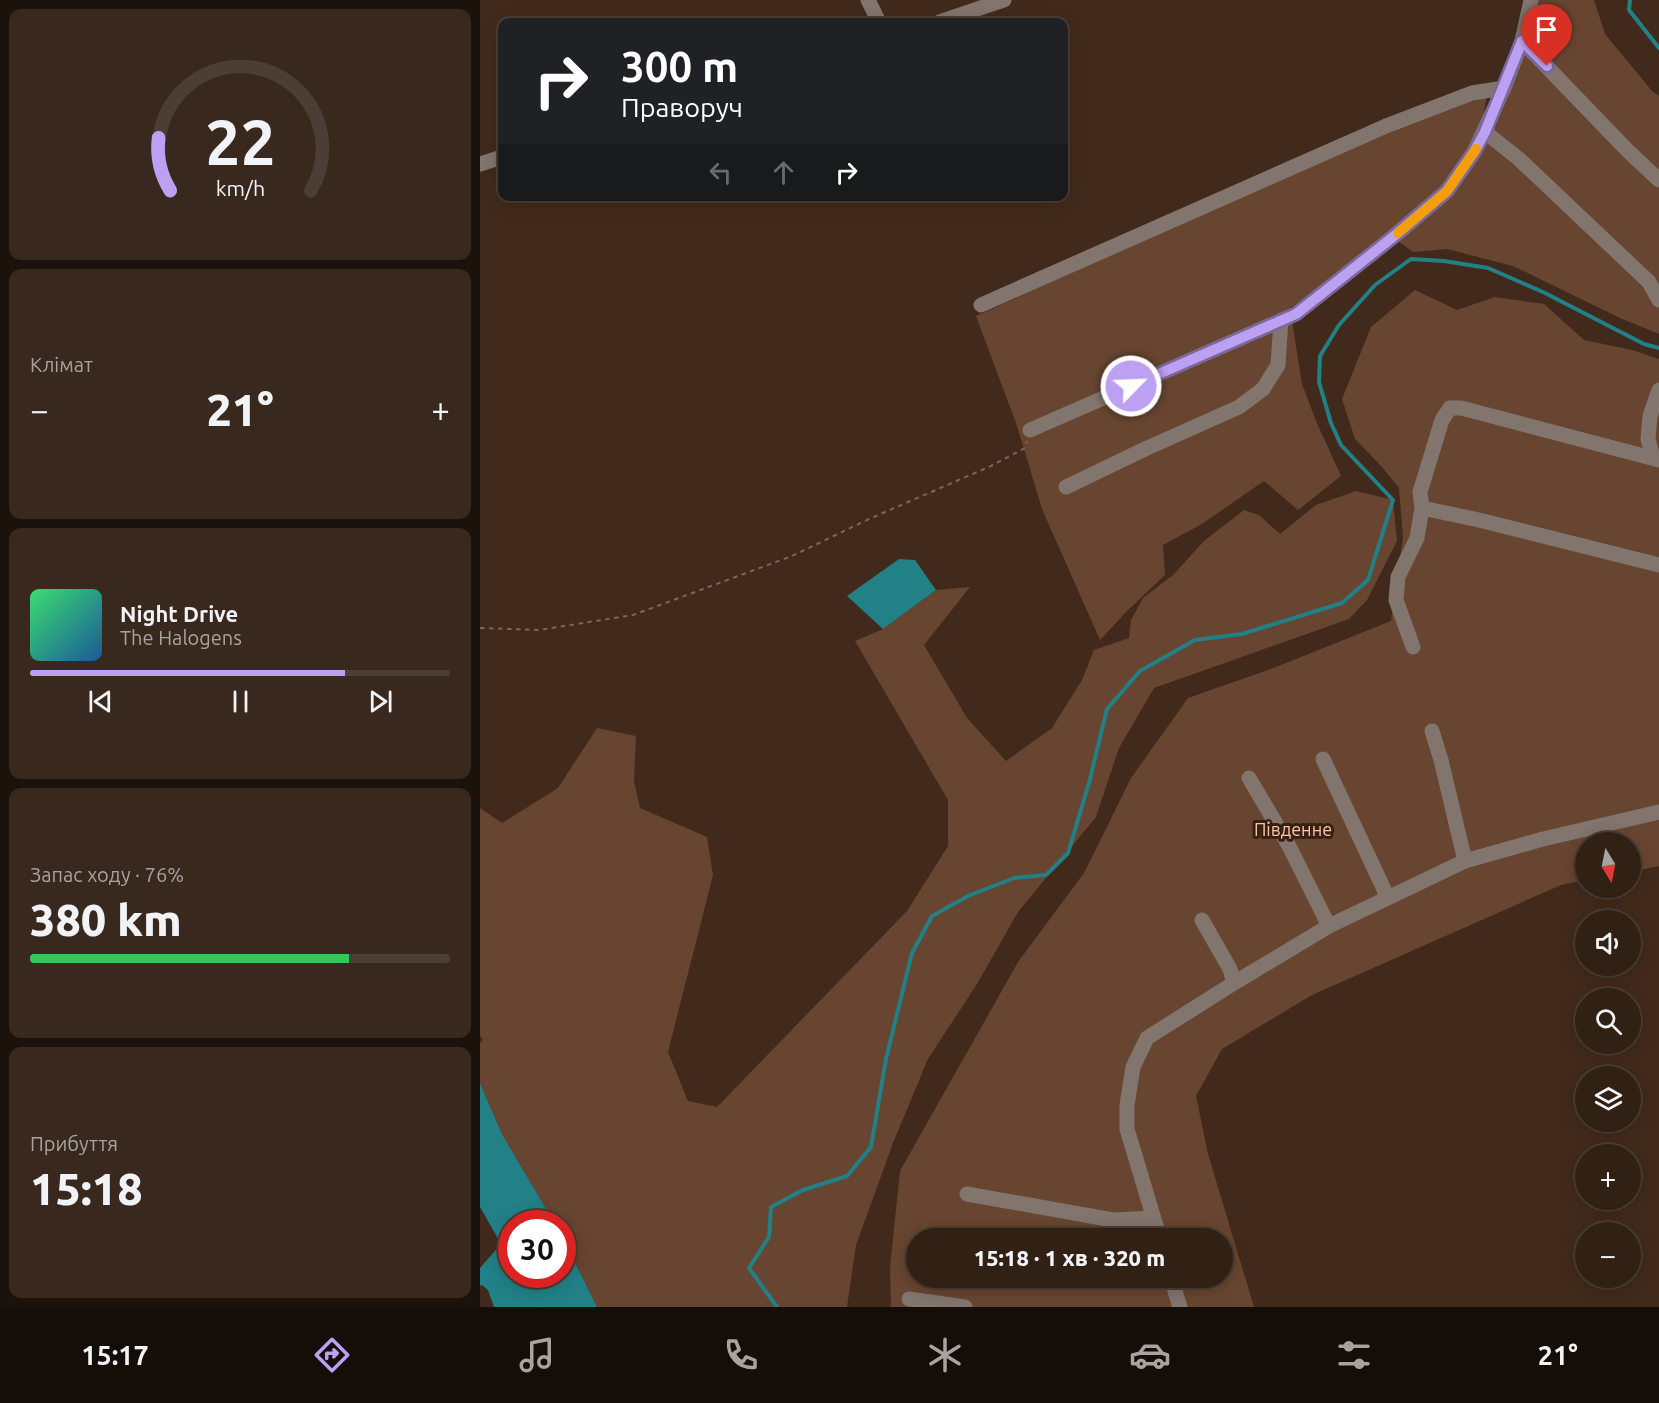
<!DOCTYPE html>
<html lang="uk">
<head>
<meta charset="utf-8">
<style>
  :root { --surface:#312014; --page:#39281d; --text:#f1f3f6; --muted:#a8a3a0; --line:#4c3e34; --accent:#bca0f2 }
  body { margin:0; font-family:Ubuntu,sans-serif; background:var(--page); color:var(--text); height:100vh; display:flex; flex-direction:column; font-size:22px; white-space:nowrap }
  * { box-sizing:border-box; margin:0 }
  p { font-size:20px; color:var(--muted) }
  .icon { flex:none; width:33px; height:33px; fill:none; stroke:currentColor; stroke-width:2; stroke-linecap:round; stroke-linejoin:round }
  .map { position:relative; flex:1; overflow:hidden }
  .panel { display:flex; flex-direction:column; gap:9px; padding:9px; background:#1b120b; width:480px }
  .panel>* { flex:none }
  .hud { position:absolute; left:18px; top:18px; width:570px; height:183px; border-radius:12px; box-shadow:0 3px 15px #0003,0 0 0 2px var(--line); background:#202124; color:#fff; overflow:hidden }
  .needle { width:39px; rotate:170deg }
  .controls { position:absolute; left:1095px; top:832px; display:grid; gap:12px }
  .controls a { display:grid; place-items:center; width:66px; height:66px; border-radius:50%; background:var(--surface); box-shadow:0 3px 15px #0003,0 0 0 2px var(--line); font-size:30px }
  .speed { position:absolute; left:18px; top:1210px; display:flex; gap:12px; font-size:30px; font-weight:700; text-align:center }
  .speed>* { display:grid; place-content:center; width:78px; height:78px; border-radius:50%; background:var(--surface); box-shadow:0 3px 15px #0003,0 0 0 2px var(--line); line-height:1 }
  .speed .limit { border:9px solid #d22; background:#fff; color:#111 }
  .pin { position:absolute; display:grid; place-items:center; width:51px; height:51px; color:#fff; margin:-62px -26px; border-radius:50% 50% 50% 0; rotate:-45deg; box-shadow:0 0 6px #0007 }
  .pin .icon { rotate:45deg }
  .me { position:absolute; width:66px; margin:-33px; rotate:66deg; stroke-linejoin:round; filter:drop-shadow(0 0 4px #0008) }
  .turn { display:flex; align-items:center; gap:21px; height:126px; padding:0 24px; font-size:27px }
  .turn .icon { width:78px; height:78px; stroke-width:2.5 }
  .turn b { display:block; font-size:42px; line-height:51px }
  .lanes { display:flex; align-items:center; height:57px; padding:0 24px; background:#0003; justify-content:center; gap:30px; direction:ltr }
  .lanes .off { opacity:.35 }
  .big { font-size:45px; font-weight:800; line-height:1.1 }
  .panel .card { flex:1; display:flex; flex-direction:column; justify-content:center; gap:9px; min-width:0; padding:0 21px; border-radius:12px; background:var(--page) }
  .panel .dial { align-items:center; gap:0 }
  .dial svg { height:156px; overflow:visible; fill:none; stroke:var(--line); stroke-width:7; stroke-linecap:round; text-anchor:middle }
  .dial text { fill:var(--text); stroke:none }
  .song { display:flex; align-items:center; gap:18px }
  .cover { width:72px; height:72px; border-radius:9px; background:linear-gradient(135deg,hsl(140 70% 55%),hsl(210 70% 35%)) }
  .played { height:6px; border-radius:3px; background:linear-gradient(90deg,var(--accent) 75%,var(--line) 75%) }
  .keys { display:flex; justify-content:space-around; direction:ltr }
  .heat { display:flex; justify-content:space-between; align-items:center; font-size:33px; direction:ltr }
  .charge { height:9px; border-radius:4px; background:linear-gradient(90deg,#34c759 76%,var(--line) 0) }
  .trip { position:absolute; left:426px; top:1228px; width:327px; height:60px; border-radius:30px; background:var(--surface); box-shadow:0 3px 15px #0003,0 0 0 2px var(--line); font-weight:800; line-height:60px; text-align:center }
  .dock { display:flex; height:96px; justify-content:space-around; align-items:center; background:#140d08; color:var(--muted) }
  .dock .icon { width:42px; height:42px }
  .dock .on { color:var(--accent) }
  .dock b { font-size:27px; color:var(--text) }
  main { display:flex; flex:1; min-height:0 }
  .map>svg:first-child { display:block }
</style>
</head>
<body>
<main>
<section class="panel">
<div class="card dial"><svg viewBox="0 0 100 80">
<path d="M14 69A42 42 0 1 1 86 69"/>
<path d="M14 69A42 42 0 0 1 8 42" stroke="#bca0f2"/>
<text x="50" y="56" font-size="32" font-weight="700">22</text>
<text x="50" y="72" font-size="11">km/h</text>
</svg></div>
<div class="card"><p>Клімат</p>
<div class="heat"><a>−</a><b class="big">21°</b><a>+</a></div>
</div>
<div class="card">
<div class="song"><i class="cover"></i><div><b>Night Drive</b><p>The Halogens</p></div></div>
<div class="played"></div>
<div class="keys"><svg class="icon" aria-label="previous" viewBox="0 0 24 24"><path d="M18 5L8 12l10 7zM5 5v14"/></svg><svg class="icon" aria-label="pause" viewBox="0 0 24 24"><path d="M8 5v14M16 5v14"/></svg><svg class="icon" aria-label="next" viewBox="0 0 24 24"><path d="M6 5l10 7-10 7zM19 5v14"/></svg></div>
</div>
<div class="card"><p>Запас ходу · 76%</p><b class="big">380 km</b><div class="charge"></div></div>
<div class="card"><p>Прибуття</p><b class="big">15:18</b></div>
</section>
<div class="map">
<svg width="1179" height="1307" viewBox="0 0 1179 1307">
  <rect width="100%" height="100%" fill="#412a1b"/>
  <path fill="#674530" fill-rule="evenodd" d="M1055,0H1114L1125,34L1172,91L1179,96V334L1140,318L1033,266L967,249L933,252L918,241L996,159L1016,125L1035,76Z
    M1007,94L1003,118L987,151L958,194L850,282L810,308L822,384L836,421L861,476L818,510L784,481L722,524L683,545L685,575L647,611L620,640L562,509L537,426L496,316L930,121Z
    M935,290L977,310L1015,297L1064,304L1104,340L1152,350L1179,359V866L1151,872L1150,843H1106L1105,880L1081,885L832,995L742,1049L716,1096L728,1154L774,1307H411L410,1268L420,1171L538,962L604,873L651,778L708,698L796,667L911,621L923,537L919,488L902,467L875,439L862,399L891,327ZM436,1239H742V1278H436Z
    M876,491L913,500L917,541L887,600L869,619L674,688L639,748L616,817L538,912L497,984L448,1059L413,1143L376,1245L367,1307H117L83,1238L82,1224H75L22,1134L0,1083V1043L3,1040L0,1036V808L22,823L78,788L117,728L156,736L154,781L160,808L227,837L233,875L188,1052L208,1101L237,1107L427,911L468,846V800L375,641L403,629L456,590L490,587L444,645L487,718L526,761L572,728L602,680L614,650L649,638L651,620L663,598L693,575L724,541L764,510L779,515L800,534L836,505Z"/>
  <path fill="#218187" d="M419,559L435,560L456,590L403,629L367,596Z
    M0,1083L22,1134L75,1224H32V1275H82L83,1238L117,1307H14L8,1290L2,1285L0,1286V1268L21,1244L0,1207Z"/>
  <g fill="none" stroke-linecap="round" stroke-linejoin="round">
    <path stroke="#218187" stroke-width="4" d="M1150,0L1149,10L1179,48
      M297,1307L269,1268L289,1237L291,1207L323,1190L367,1176L391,1147L406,1059L432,953L452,916L488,896L534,878L566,875L588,853L609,783L627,709L660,671L715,640L762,634L862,603L888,580L913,500L861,445L851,423L839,382L840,356L859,325L895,285L931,259L964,261L1008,268L1063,292L1164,344L1179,348"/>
    <path stroke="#7b675a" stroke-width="2" stroke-dasharray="4.5 4.5" stroke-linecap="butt" d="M0,628L59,630L153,615L312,556L389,519L511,466L545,448L547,441"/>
    <path stroke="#81756d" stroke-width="15" d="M388,0L399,22
      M459,22L524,0
      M1042,41L1147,150L1179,180
      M1005,132L1039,159L1169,282L1179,300
      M0,164L22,157
      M501,305L906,126L992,93L1024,88
      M550,430L816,314L913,237L967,191L994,152L1024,88L1042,41L1051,0
      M1173,458L1168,439L1170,416L1179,390
      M586,487L665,449L759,407L783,389L798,365L801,320
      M942,508L999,520L1179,565
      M933,647L916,600L918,577L937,538L942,508L940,492L962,420L970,408H981L1179,460
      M952,731L961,760L985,861
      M843,759L908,898
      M769,778L808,844L849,926
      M722,920L750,969L754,983
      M487,1194L633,1220L673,1218
      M680,1239L647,1129V1105L653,1067L667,1038L754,983L849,926L985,861L1063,839L1179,812
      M691,1278L700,1307
      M429,1299L485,1307"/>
  </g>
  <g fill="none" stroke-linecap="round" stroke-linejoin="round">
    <g stroke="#7a689d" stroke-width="15">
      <path id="route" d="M651,386L816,314L913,237L967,191L994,152L1005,132L1042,41L1067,66"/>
    </g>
    <use href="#route" stroke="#bca0f2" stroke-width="10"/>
    <path stroke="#f59e0b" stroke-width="10" d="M918,233L967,191L996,149"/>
  </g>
  <g text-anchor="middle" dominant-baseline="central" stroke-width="6" stroke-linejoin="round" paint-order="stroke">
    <g font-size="18" fill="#f7c6a8" stroke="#372011">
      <text x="813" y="829">Південне</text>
    </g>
  </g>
</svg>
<div class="controls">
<a><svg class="needle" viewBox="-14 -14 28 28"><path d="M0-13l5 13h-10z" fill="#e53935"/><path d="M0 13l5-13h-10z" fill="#a8a3a0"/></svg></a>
<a><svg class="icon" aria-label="sound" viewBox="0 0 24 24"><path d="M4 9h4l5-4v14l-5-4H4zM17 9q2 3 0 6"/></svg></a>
<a><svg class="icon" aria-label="search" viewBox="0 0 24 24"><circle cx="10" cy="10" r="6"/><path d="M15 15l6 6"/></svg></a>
<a><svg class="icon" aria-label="layers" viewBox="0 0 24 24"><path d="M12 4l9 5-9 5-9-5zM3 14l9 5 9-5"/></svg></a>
<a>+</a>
<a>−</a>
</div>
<div class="speed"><div class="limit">30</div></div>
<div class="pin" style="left:1067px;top:66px;background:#d93025"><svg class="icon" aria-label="arrive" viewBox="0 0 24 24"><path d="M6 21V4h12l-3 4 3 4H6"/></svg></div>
<svg class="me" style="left:651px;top:386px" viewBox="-20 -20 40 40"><circle r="17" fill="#bca0f2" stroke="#fff" stroke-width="3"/><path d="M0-11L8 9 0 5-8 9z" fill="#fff"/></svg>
<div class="trip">15:18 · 1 хв · 320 m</div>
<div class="hud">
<div class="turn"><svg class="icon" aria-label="right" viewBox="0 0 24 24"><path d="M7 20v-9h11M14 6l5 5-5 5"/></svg><div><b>300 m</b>Праворуч</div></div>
<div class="lanes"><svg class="icon off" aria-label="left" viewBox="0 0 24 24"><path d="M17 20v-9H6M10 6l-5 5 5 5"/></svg><svg class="icon off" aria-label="ahead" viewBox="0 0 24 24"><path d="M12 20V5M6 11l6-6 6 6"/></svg><svg class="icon" aria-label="right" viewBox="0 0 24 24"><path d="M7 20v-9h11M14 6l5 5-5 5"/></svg></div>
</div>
</div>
</main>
<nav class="dock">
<b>15:17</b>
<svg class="icon on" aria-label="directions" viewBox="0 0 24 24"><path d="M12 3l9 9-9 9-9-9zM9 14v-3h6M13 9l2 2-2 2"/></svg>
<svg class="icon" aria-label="music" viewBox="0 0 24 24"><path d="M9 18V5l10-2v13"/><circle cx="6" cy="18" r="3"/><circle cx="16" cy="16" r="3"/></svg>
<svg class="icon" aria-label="phone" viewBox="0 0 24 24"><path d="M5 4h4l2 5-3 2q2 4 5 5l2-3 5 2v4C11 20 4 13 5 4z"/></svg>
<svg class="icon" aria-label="climate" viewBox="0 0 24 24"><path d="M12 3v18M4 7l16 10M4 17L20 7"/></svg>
<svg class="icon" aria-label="car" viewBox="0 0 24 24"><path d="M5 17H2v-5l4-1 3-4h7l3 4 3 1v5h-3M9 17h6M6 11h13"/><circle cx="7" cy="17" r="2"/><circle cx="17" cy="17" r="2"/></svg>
<svg class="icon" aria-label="filters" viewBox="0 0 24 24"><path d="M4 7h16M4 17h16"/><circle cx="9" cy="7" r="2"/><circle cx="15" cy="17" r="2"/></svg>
<b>21°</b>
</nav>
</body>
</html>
